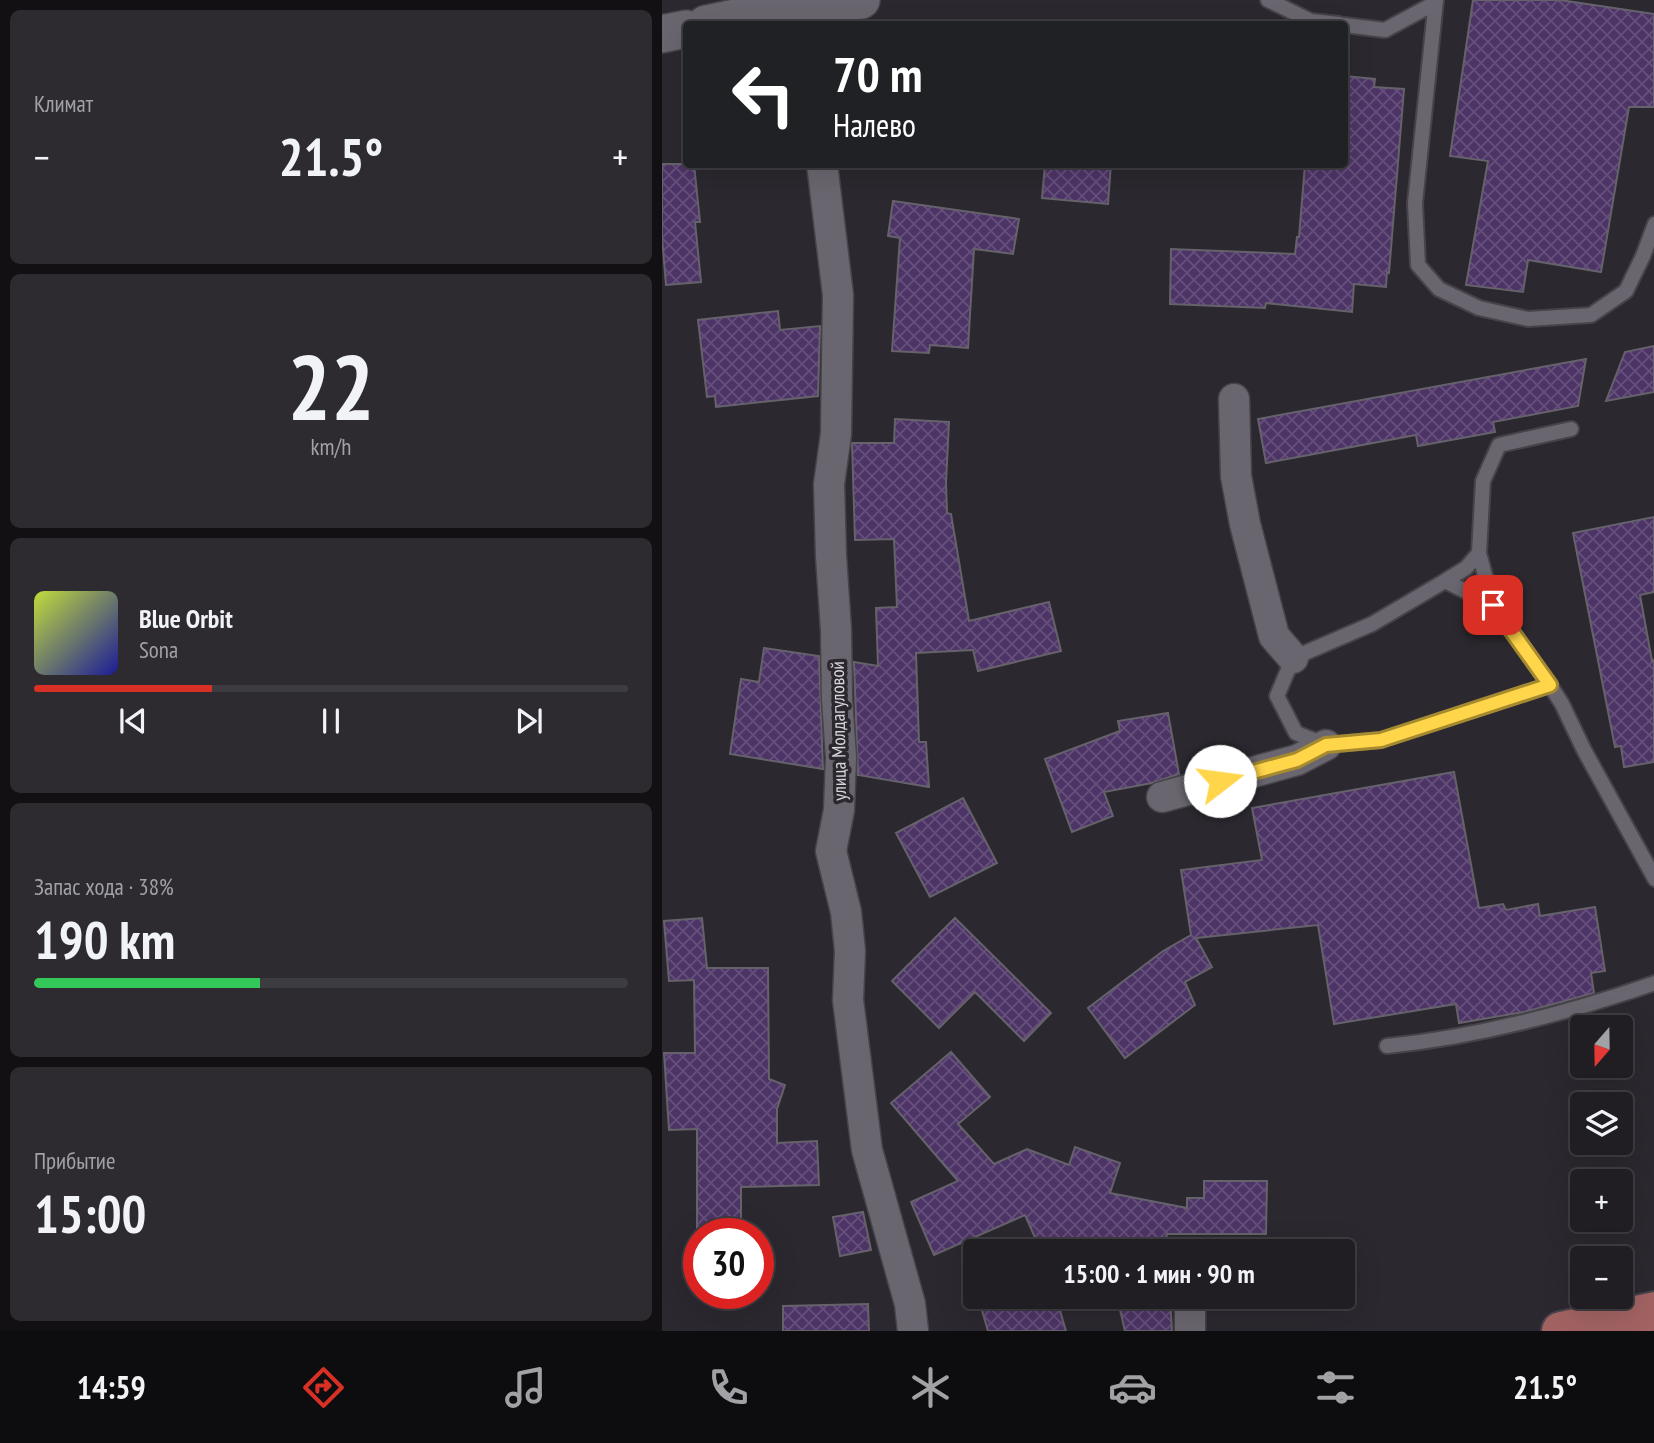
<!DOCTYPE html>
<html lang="ru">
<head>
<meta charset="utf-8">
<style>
  :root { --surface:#201e23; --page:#2d2b30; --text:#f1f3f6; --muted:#a2a2a6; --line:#3d3c41; --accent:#d93025 }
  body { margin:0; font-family:"PT Sans Narrow",sans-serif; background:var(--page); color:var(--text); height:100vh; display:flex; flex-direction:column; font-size:26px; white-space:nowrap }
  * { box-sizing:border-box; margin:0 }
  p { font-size:23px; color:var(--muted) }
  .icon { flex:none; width:38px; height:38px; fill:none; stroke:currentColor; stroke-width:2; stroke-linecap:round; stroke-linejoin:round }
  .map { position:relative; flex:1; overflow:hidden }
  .panel { display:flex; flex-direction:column; gap:10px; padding:10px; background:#121013; width:662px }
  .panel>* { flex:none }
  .top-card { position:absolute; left:21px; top:21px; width:665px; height:147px; border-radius:7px; box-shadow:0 7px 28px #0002,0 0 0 2px var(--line); background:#202124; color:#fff; overflow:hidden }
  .needle { width:46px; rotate:200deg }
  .fabs { position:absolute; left:908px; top:1015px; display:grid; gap:14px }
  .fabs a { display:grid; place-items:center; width:63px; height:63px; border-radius:7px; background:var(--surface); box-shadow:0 7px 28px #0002,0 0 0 2px var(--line); font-size:35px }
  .speed { position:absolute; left:21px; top:1218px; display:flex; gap:14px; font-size:35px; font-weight:700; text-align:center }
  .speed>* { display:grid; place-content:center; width:91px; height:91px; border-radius:50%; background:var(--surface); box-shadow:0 7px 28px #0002,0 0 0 2px var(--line); line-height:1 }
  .speed .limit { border:10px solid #d22; background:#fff; color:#111 }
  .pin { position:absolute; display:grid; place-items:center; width:60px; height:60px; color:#fff; margin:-30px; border-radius:14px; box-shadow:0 4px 10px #0006 }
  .me { position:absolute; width:77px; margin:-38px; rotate:75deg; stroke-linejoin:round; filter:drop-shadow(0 0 5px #0008) }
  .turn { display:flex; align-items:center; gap:24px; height:147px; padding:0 35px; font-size:32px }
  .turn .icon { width:91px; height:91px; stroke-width:2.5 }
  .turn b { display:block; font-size:49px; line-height:60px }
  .big { font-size:52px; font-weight:800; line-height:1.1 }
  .panel .tile { flex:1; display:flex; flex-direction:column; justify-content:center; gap:10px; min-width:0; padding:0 24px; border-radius:10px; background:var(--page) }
  .panel .dial { align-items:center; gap:0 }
  .dial b { font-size:91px; line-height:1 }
  .song { display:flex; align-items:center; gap:21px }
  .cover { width:84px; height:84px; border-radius:10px; background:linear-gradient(135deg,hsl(70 70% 55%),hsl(240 70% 35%)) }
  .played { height:7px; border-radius:4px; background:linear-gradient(90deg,var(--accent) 30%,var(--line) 30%) }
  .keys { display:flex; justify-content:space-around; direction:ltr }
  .heat { display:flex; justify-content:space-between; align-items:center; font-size:38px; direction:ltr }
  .charge { height:10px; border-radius:5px; background:linear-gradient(90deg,#34c759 38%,var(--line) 0) }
  .trip { position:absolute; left:301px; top:1239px; width:392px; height:70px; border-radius:7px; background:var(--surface); box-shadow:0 7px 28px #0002,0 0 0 2px var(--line); font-weight:800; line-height:70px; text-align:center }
  .menu { display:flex; height:112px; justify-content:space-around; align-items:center; background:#0d0c0e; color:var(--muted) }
  .menu .icon { width:49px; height:49px }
  .menu .current { color:var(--accent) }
  .menu b { font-size:32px; color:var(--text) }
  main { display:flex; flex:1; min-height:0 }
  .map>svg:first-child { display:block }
</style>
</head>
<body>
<main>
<section class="panel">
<div class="tile"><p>Климат</p>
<div class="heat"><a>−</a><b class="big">21.5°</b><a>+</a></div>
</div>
<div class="tile dial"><b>22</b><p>km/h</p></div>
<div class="tile">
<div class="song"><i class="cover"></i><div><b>Blue Orbit</b><p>Sona</p></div></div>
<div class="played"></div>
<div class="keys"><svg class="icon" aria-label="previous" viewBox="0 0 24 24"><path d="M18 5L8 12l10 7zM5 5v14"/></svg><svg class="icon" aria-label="pause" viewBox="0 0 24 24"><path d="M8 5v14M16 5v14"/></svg><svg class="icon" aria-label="next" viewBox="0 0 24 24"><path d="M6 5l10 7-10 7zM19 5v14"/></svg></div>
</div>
<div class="tile"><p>Запас хода · 38%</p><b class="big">190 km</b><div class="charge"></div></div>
<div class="tile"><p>Прибытие</p><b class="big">15:00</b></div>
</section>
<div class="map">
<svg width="993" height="1331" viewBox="0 0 993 1331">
  <defs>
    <pattern id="building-cross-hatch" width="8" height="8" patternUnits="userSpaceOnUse" patternTransform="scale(1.75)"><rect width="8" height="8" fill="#4d3466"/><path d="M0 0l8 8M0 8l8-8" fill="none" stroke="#66507b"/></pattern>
  </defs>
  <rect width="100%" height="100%" fill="#2b282f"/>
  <path fill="url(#building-cross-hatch)" stroke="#66626b" stroke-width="2" d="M811,0H898L992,14V107H967L939,272L866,260L861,292L804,285L826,161L788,156Z
    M682,76L713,79L712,87L742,89L727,273L725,272L724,287L692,284L690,312L604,303L603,308L508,304L509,249L633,254L635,237H637L643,164H682Z
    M0,164H32L38,222H33L39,282L4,285L0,237Z
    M383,164H449L446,204L380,198Z
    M231,201L357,219L351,254L312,249L306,348L268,345L267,353L230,351L238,238L226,236Z
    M116,311L118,330L158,326L156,396L54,407L53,396L45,397L36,320Z
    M992,346V392L944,401L963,352Z
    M924,359L916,406L831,422L833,432L756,446L754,435L604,463L596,419Z
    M233,419L287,422L284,483L285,513L289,514L307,621L387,602L399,651L316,671L311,650L254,653L257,742H264L267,787L196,775L192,662L216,666L214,608L235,607L232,539L193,540L190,443H232Z
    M992,517V592L978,595L990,661L992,660V762L962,767L959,746L953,747L911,533Z
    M102,648L157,656L161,769L68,754L79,679L97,682Z
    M506,713L517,774L490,783L442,792L451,816L410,832L383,759L458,731L456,721Z
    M792,772L817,908L841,904L844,910L876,904L878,916L933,907L943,971L929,973L932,993L862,1012L797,1023L794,1004L672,1024L656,925L534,938L550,967L523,982L533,1005L463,1058L426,1008L501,951L529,935L519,870L600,860L590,808Z
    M301,798L335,863L268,897L234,833Z
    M40,918L45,968H106L107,1079L123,1085L115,1109V1143L155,1141L157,1185L79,1187V1234H35V1129L7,1130L2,1053H33L32,980L7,981L2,921Z
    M293,918L389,1013L362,1041L313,992L277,1028L230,981Z
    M289,1052L328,1097L296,1124L332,1164L365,1149L407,1165L413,1147L458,1163L448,1193L525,1208V1198H542V1181H605L604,1234H505L502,1251H379L363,1215L272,1255L249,1202L296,1181L229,1103Z
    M201,1212L209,1250L178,1256L171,1217Z
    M351,1297H394L404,1331H326L319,1307Z
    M455,1297H508L510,1331H463Z
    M206,1304L207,1331H121V1306Z"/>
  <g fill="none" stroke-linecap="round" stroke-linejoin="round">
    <g stroke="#46444a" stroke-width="18">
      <path id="service" d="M606,0L649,21L677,24
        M774,0L753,203L756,265L777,289L817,308L866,319L929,315L964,291L981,256L993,224
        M682,25L723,30L773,3
        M783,581L804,568L817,553
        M831,605L817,553L821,481L837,445L909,429
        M888,685L719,740L664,745L634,733L615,696L631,658L710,624L783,581L831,605L888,685L900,704L922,750L993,879
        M725,1046C815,1037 906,1013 993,983"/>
    </g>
    <g stroke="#46444a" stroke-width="33">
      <path id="minor" d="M160,164L176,295L174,434L167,484L169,556L174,630L175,699L179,757L177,810L169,851L184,912L188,951L186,1000L205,1150L248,1304L251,1331
        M572,399L574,476L583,524L612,636L631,658
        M500,797L635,760L664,745
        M528,1331V1297"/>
    </g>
    <g stroke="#46444a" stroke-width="40">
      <path id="tertiary" d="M44,24L122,8L199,0
        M0,34L24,29"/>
    </g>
    <g stroke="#46444a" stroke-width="42">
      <path id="primary" d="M899,1331L993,1311"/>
    </g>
    <use href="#service" stroke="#6a666f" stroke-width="14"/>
    <use href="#minor" stroke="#6a666f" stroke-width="30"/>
    <use href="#tertiary" stroke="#6a666f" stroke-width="37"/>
    <use href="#primary" stroke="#a26262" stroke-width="38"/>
  </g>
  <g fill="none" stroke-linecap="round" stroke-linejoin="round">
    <g stroke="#a68a30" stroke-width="18">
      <path id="route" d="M558,781L635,760L664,745L719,740L888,685L831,605"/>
    </g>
    <use href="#route" stroke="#ffd54a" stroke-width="12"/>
  </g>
  <g text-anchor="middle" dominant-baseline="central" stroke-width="7" stroke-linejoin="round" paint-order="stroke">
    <g font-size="19" fill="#d7d5da" stroke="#2b282f">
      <text transform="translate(176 731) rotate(-91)">улица Молдагуловой</text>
    </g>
  </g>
</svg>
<div class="fabs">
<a><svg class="needle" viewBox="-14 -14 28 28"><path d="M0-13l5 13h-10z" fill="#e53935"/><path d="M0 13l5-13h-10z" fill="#a2a2a6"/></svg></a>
<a><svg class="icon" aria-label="layers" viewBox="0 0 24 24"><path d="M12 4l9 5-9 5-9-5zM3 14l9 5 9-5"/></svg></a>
<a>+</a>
<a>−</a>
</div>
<div class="speed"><div class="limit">30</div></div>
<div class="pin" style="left:831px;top:605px;background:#d93025"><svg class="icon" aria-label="arrive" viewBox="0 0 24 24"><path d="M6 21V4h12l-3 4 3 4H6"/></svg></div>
<svg class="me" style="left:558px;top:781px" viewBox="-20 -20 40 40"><circle r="19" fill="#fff"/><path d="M0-13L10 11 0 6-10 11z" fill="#ffd54a"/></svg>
<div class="trip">15:00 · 1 мин · 90 m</div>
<div class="top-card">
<div class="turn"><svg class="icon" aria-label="left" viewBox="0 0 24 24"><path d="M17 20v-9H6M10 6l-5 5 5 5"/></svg><div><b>70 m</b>Налево</div></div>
</div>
</div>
</main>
<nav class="menu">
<b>14:59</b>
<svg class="icon current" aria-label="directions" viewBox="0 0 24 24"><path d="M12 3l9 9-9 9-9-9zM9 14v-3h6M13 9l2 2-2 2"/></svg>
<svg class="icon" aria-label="music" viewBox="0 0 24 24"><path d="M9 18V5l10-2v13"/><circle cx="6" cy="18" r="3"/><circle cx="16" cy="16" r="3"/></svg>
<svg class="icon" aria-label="phone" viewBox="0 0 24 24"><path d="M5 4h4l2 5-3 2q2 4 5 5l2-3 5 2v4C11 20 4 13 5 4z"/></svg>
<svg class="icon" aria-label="climate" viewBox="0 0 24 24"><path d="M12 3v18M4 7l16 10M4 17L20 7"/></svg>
<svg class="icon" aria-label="car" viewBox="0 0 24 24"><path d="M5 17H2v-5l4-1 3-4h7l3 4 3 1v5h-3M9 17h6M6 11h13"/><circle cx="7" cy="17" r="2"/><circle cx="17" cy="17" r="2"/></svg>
<svg class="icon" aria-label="filters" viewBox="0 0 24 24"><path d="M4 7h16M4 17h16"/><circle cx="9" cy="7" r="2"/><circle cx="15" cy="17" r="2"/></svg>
<b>21.5°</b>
</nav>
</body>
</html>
